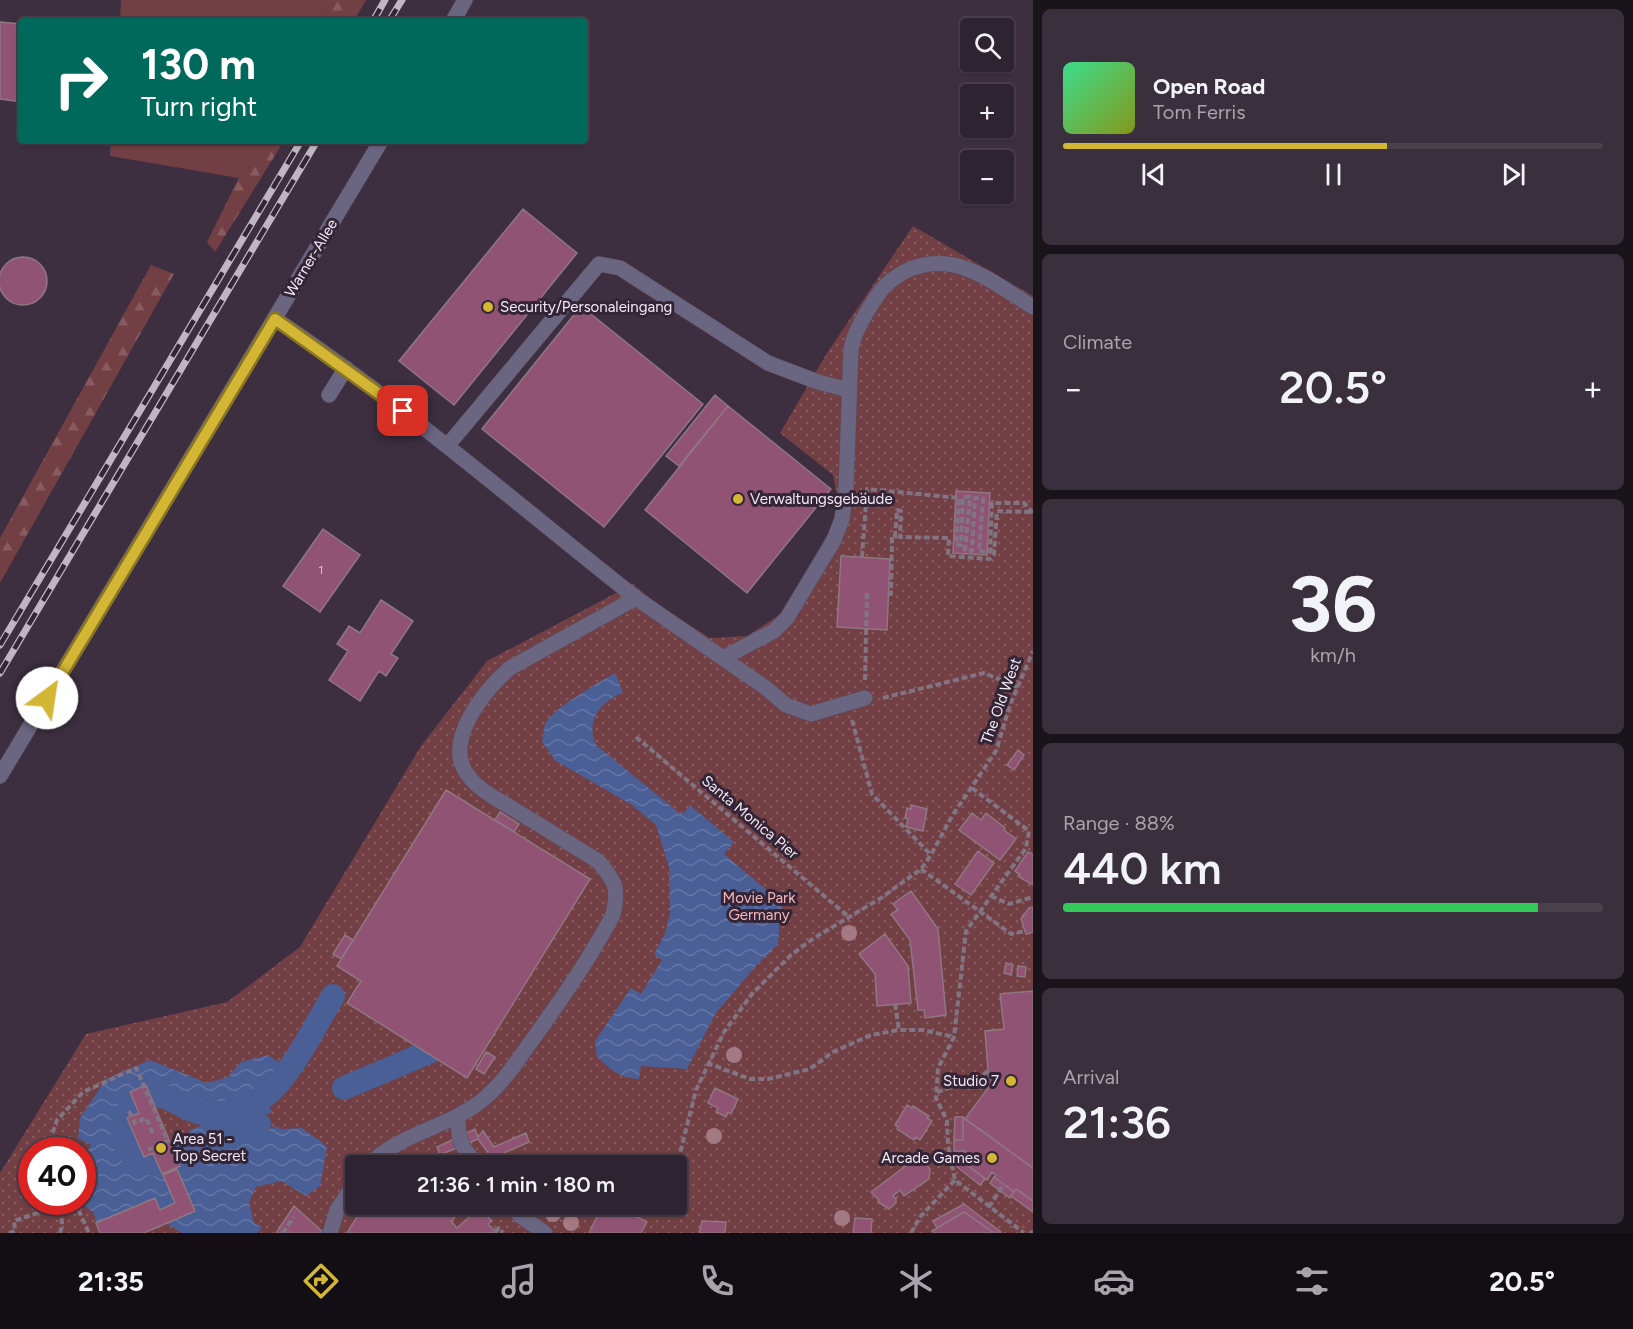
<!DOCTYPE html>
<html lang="en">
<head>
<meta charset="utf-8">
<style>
  :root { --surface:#2e2330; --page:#3a2f3c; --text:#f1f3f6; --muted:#a7a4ab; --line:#49404c; --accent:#d4b635 }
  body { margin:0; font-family:Figtree,sans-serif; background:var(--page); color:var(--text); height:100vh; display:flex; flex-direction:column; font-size:22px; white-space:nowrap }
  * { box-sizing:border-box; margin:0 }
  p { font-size:20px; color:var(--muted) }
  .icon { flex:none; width:33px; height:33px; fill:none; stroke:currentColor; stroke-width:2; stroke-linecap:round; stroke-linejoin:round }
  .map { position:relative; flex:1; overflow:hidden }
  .side { display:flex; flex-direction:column; gap:9px; padding:9px; background:#19131a; width:600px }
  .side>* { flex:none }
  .top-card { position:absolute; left:18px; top:18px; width:570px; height:126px; border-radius:6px; box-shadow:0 2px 4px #0004,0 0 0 2px var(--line); background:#00695c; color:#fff; overflow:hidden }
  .controls { position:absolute; left:960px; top:18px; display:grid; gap:12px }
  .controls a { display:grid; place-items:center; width:54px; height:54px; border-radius:6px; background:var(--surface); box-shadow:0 2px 4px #0004,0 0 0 2px var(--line); font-size:30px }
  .speed { position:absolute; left:18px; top:1137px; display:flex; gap:12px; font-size:30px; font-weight:700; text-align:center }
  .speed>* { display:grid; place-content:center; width:78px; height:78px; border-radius:50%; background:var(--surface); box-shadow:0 2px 4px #0004,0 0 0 2px var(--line); line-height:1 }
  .speed .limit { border:9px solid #d22; background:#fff; color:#111 }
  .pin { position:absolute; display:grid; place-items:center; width:51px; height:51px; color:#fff; margin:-26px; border-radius:12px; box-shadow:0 3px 9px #0006 }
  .me { position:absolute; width:66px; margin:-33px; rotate:31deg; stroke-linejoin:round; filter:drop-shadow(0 0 4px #0008) }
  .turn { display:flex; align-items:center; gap:21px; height:126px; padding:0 24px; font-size:27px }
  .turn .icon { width:78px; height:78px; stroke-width:2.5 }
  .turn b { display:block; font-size:42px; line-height:51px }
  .big { font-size:45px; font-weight:600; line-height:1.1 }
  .side .card { flex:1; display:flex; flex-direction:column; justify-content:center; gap:9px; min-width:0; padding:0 21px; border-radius:9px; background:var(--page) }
  .side .dial { align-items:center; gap:0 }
  .dial b { font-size:78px; line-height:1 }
  .song { display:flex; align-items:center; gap:18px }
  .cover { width:72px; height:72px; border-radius:9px; background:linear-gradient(135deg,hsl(150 70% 55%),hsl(70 70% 35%)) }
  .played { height:6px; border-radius:3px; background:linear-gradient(90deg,var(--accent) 60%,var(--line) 60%) }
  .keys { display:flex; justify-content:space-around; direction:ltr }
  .heat { display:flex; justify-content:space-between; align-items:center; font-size:33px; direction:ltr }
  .charge { height:9px; border-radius:4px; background:linear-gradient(90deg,#34c759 88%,var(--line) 0) }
  .trip { position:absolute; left:345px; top:1155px; width:342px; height:60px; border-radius:6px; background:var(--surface); box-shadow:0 2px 4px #0004,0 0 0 2px var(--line); font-weight:600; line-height:60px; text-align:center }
  .tabs { display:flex; height:96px; justify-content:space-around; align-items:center; background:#120e13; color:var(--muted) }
  .tabs .icon { width:42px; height:42px }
  .tabs .selected { color:var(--accent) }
  .tabs b { font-size:27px; color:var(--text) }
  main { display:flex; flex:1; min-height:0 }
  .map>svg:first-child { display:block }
</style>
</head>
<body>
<main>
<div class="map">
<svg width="1033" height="1233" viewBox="0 0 1033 1233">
  <defs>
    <pattern id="forest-firs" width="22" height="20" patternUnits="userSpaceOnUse" patternTransform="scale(1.5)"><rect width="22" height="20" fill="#723f44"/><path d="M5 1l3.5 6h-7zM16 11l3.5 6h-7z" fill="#875b60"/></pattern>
    <pattern id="park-dots" width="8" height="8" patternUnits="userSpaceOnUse" patternTransform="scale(1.5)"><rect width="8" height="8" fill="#723f44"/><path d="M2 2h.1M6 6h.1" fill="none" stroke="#875b60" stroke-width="1.8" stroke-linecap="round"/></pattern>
    <pattern id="water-waves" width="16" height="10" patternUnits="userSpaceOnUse" patternTransform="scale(1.5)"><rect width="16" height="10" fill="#495f96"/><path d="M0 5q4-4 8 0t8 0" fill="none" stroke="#6476a5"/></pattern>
  </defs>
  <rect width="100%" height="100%" fill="#3d2f40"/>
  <path fill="#723f44" d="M121,0H328L317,21H120Z
    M111,141H257L239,178L110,156Z"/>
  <path fill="url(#forest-firs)" d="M328,0H366L354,21H317Z
    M257,141H284L215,252L207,242Z
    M151,265L174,274L0,583V538Z"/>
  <path fill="url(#park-dots)" fill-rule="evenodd" d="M913,226L1033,296V1233H0V1173L86,1034L227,1002L300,947L421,746L487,661L633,584L657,604L710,638L747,636L781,614L833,525L837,496L833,475L780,433L827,353ZM32,1150H82V1202H32ZM356,1166H676V1204H356Z"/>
  <path fill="url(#water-waves)" d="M615,673L623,692C601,703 585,719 596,745L682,815L690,805L734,842L724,854L782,903L778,944L755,967L716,1013L687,1069L641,1066L639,1079C619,1078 612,1070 597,1057L595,1041L631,988L641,994L662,960L654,954L665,934L670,913L669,867L656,825L632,805L556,761L542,742C543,736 543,728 546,723C551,710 601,681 615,673Z
    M268,1055L283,1065C263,1093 244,1110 208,1107C203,1106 194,1107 190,1103C187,1101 185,1097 180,1094C167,1085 147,1083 133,1091C127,1094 124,1099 121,1104C98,1137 121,1175 161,1171L175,1203L160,1210L155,1198L96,1223L94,1213L86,1207L83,1193V1154L85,1155L91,1145L78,1138L80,1118L106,1079L150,1060L207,1083L228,1077L241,1062Z
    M266,1104L273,1112L182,1146L190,1130L200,1126L196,1117C221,1123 243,1114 266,1104Z
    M277,1126L281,1129L302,1128C310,1135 320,1139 327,1147L320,1186L306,1196L281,1181L256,1187L249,1202L254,1223L262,1227L258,1233H182L166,1223L195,1211L177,1169Z"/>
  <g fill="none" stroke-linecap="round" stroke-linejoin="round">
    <path stroke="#495f96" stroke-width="24" d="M344,1088L436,1049
      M259,1124L163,1164C155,1164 147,1164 140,1160C117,1148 116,1114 139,1100C158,1088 172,1101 189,1109C217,1120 253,1109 274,1088C296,1065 316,1024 333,996"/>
  </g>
  <path fill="#915374" stroke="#8f7782" stroke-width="1.5" d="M0,22L21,24V102L0,99Z
    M523,209L577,253L454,405L399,361Z
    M-1 281a24 24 0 1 1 48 0a24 24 0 1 1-48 0Z
    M581,306L703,404L604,527L482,429Z
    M715,395L728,406L679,466L666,456Z
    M728,406L831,489L747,593L645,510Z
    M956,491L990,493L987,555L953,553Z
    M323,529L360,555L320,612L283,586Z
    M841,556L890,559L887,630L837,627Z
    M381,600L413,621L391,654L398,658L386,676L379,671L360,701L329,680L348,651L337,644L349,626L360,633Z
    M1018,750L1024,755L1014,770L1007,765Z
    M446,790L590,879L467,1078L347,1003L361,981L337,966Z
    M911,805L927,809L923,831L906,827L908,819L905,818L907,808L911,809Z
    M500,812L519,824L514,832L495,820Z
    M972,813L981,820L986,813L1005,828L1004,830L1016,839L1000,860L959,830Z
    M978,851L994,863L971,895L955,884Z
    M1028,852L1033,854V885L1018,876L1020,874L1015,871Z
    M911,891L938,929L946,1015L925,1018L924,1010H918L910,940L891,914L898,910L893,904Z
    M1033,907V932L1026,934L1021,919L1029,908Z
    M885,934L908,966L911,1003L877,1006L875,974L859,954Z
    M345,935L353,940L341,959L333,954Z
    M1006,963L1013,965L1011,975L1004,973Z
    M1018,966L1026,967L1025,977L1017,976Z
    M1033,991V1168L965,1119L991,1084L989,1083L985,1031L1004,1029L1000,994Z
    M486,1052L495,1057L484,1074L476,1069Z
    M146,1085L180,1166L162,1174L153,1153L144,1157L127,1118L139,1113L130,1092Z
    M715,1088L738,1099L731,1114L728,1112L726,1117L716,1112L718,1108L708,1103Z
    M907,1105L912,1108L913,1106L929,1116L927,1118L932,1121L920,1140L916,1137L914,1140L897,1129L898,1127L895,1125Z
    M955,1117H963V1140H954Z
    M963,1117L1033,1168V1201L1016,1189L1014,1192L994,1177L996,1175L992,1172L987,1180L966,1164V1151H954V1140H963Z
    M475,1129L478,1137L483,1131L494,1147L526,1133L529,1142L492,1158L478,1139L442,1154L447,1166H429L426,1160L440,1154L437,1147Z
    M957,1151H966V1164L985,1179L980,1185L957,1167Z
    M919,1156L930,1169L929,1179L904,1196L900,1190L893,1196L896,1199V1203L889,1209L878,1202L879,1200L871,1192Z
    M177,1169L195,1211L144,1233H100L96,1223L155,1198L160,1210L175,1203L163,1175Z
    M994,1177L1014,1192L1010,1198L990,1183Z
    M1016,1189L1033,1201V1212L1011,1196Z
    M365,1204H410L413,1207L416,1204H468L451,1221L457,1228L484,1204L490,1211L486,1215L492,1221L488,1224L497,1233H347Z
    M603,1204H613L647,1222L641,1233H589Z
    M964,1204L1001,1232L1000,1233H994L964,1212L937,1228L933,1221Z
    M294,1206L324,1233H276Z
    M964,1212L994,1233H933L932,1231Z
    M855,1218L872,1219L871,1233H853Z
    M702,1221L726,1222L725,1233H699Z"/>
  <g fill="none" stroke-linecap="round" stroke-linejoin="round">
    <g stroke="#5a4d5d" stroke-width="16">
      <path id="minor" d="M453,21L465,0
        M275,319C402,404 517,504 636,598L510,668C485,690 443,740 467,774C478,790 499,800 515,810C543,827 570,844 598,861C616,882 619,888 613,915C589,960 560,1002 530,1043C515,1064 501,1086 480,1102C446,1128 398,1134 368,1166
        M329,395L346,368
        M448,445L599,264L620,268L768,363L818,382L849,390
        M636,598L766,688L786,705L811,714L865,698
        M723,658L774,631L787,618L834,540L842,519L846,490L851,349C855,330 865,315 875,299C894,269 930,256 964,268C988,276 1011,294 1033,307
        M0,776L381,141
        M458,1116C458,1144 461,1145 478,1166
        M557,1166H565
        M515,1204L519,1215L545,1233
        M330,1233L337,1210L356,1181"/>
    </g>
    <path stroke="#817584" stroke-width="4" stroke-dasharray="6 3" stroke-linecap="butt" d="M862,557L867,489L959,498L956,544L961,545L963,497H970L965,550L972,551L975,498L983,499L979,551L990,552L992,503H1024L1033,513
      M888,594H891L892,537H895L897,510L901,511L900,537L949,538L948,556L990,559L994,554L997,511L1032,512
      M865,680L867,593
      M883,698L984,673L1018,687
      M852,720L872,794L931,855
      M636,737L849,917
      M972,788L1029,831L1026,848L966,931L954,1037L938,1068L936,1098L947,1121L948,1145L955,1180L1024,1233
      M921,869L1011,934L1025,931
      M991,896L1009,904L1033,897
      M895,1004L899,1030
      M707,1063L750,1079H768L810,1069L833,1052L871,1035L899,1030H923L954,1037
      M988,1071L980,1077L989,1079
      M937,1092L989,1075
      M129,1111L135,1123L146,1118L154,1136
      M47,1150L57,1120L83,1092L136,1068L168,1141L148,1150
      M676,1169L696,1090L724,1032L752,994L791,955L814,938L881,898L921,869L931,855L952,816L996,751L1010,705L1033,651
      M75,1202L89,1233
      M989,1207L1004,1184
      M633,1215L639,1204
      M495,1232L499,1228L503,1233
      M9,1233L15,1231L14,1221L37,1213L39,1202
      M60,1233L62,1226L61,1202H63
      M283,1233L294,1217
      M911,1233L920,1217L955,1180
      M1030,1233L1033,1232"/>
    <use href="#minor" stroke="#6a6580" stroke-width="15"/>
    <g stroke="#c0b6c2" stroke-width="7">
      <path id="rail" d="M373,21L385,0
        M389,21L402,0
        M0,645L301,141
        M0,673L317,141"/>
    </g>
    <use href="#rail" stroke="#332535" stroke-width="4.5" stroke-dasharray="14" stroke-linecap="butt"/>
  </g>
  <g fill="#a37a84">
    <circle cx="849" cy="933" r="8"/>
    <circle cx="734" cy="1055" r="8"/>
    <circle cx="714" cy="1136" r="8"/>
    <circle cx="553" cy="1214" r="8"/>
    <circle cx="842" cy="1218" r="8"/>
    <circle cx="571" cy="1223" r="8"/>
  </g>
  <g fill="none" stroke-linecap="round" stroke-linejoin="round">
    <g stroke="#8a7622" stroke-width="15">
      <path id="route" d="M47,698L275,319L403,411"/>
    </g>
    <use href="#route" stroke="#d4b635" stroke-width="10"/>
  </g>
  <g fill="#d4b635" stroke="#332535" stroke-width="2">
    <circle cx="488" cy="307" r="6"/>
    <circle cx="738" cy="499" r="6"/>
    <circle cx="1011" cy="1081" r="6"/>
    <circle cx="161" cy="1148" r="6"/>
    <circle cx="992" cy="1158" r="6"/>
  </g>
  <g text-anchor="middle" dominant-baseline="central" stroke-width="6" stroke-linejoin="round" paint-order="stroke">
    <g font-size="12" fill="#dac4d4">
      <text x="321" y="570">1</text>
    </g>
    <g font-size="15" fill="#f2e9f4" stroke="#332535">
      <text transform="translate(311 258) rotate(-59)">Warner-Allee</text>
      <text transform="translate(1001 701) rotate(-70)">The Old West</text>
      <text transform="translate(750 817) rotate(40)">Santa Monica Pier</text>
    </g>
    <g font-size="15" fill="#f2e9f4" stroke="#332535" text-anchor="start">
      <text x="500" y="307">Security/Personaleingang</text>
      <text x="750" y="499">Verwaltungsgebäude</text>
      <text x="999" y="1081" text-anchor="end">Studio 7</text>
      <text x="173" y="1139">Area 51 -<tspan x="173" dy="17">Top Secret</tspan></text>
      <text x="980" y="1158" text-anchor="end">Arcade Games</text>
    </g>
    <g font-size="15" fill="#f7b7bb" stroke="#332535">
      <text x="759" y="898">Movie Park<tspan x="759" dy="17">Germany</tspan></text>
    </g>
  </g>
</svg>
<div class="controls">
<a><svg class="icon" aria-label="search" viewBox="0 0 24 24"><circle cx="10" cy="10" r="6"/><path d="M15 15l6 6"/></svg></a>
<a>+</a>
<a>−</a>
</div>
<div class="speed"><div class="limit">40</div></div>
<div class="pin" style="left:403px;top:411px;background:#d93025"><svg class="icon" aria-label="arrive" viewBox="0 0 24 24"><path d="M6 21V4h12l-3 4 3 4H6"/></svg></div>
<svg class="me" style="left:47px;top:698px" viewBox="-20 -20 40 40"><circle r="19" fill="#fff"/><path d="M0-13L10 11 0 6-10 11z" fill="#d4b635"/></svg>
<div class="trip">21:36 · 1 min · 180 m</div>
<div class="top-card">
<div class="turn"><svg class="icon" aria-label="right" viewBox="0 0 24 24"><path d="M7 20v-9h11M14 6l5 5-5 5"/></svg><div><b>130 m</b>Turn right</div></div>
</div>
</div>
<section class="side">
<div class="card">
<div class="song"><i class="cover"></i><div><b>Open Road</b><p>Tom Ferris</p></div></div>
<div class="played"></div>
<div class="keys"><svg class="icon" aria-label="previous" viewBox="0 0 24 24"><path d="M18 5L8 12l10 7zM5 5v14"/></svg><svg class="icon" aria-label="pause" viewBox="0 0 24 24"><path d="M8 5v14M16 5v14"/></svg><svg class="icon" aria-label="next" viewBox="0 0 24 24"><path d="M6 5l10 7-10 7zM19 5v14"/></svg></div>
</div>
<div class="card"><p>Climate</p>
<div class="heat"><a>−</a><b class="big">20.5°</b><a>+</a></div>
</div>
<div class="card dial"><b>36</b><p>km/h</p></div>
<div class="card"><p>Range · 88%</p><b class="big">440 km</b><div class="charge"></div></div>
<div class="card"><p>Arrival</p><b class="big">21:36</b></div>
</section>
</main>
<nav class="tabs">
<b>21:35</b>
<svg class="icon selected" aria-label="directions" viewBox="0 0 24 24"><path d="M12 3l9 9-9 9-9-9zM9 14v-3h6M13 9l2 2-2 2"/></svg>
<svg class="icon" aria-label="music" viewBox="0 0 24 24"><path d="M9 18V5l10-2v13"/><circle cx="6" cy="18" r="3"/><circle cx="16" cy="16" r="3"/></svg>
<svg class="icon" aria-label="phone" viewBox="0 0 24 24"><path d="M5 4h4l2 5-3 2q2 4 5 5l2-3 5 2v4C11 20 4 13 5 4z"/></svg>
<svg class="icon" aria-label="climate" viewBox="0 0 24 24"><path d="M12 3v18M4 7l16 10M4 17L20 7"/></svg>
<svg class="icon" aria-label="car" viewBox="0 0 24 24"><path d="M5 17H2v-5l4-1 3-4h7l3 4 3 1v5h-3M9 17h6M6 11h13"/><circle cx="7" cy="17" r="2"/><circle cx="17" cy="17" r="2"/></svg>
<svg class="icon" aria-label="filters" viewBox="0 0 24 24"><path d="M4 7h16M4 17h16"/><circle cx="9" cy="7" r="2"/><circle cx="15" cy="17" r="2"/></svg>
<b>20.5°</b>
</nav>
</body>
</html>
